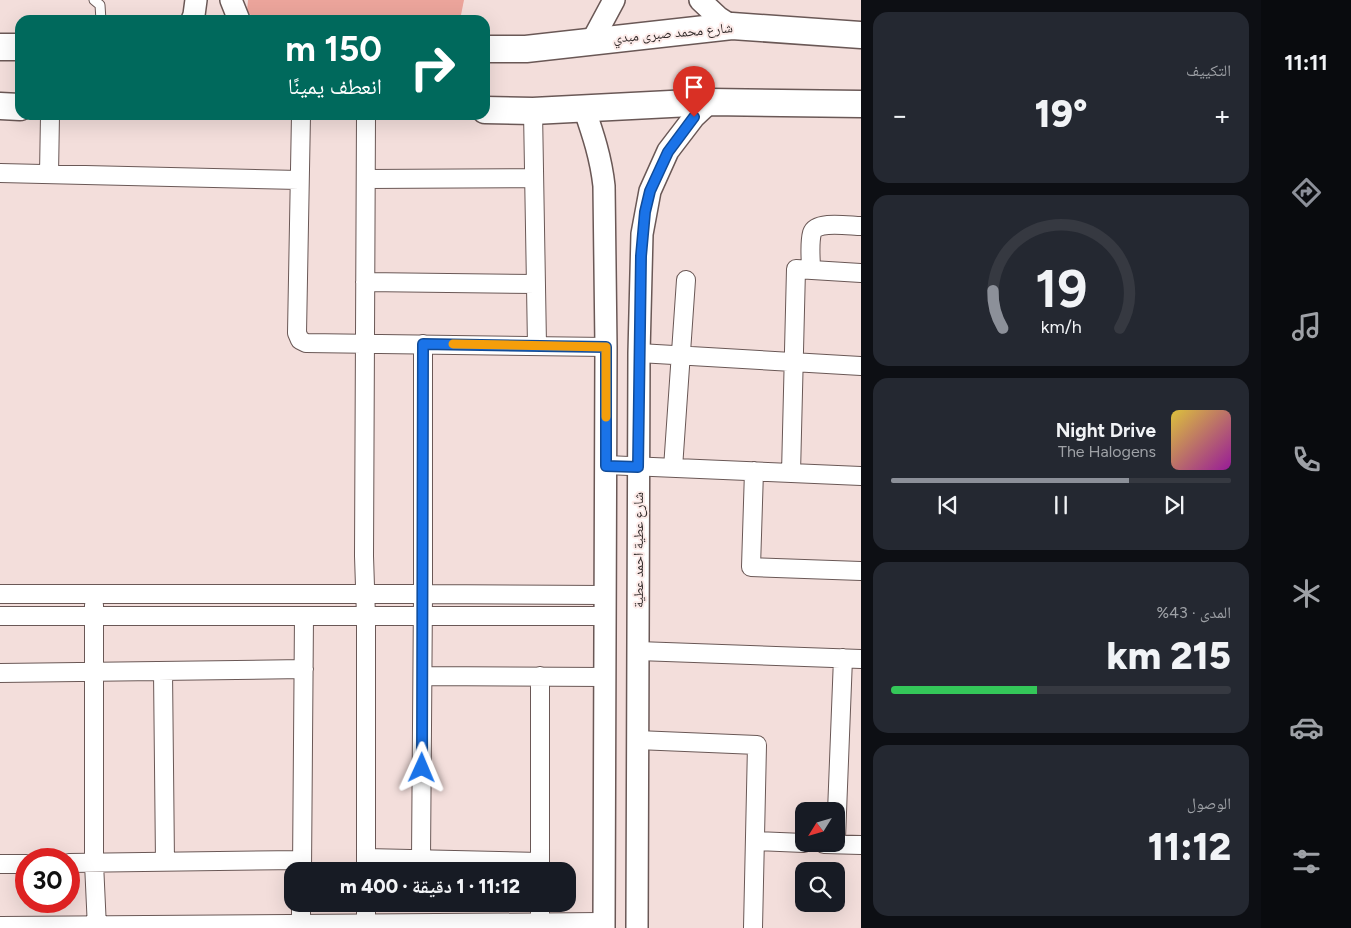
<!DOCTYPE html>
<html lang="ar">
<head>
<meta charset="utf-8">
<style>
  :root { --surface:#171b24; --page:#242831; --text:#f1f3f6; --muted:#9ea1a6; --line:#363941; --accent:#8c9099 }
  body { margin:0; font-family:Figtree,"Noto Naskh Arabic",sans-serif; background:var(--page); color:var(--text); direction:rtl; height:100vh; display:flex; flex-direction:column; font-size:19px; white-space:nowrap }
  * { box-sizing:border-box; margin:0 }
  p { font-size:16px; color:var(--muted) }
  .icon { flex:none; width:28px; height:28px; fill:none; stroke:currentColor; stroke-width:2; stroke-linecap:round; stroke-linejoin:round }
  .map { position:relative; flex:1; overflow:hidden; direction:ltr }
  .side { display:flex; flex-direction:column; gap:12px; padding:12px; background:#0d0f14; width:400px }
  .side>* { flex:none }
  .hud { position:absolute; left:15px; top:15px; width:475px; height:105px; border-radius:15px; box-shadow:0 5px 20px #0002; direction:rtl; background:#00695c; color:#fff; overflow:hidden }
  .needle { width:32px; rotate:233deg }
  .controls { position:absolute; left:795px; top:802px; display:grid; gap:10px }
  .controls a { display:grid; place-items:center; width:50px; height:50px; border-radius:10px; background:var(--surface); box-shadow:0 5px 20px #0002; font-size:25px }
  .speed { position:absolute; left:15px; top:848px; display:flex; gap:10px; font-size:25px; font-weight:700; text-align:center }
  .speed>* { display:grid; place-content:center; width:65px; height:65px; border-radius:50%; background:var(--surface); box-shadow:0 5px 20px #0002; line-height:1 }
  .speed .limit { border:8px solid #d22; background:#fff; color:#111 }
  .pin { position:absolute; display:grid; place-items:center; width:42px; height:42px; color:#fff; margin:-51px -21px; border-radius:50% 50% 50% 0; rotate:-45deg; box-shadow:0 0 5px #0007 }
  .pin .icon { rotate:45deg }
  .me { position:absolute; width:55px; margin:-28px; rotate:1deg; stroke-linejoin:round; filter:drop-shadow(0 0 4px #0008) }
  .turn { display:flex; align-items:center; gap:18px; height:105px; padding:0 25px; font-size:22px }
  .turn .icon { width:65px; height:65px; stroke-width:2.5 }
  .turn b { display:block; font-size:35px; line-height:42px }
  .big { font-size:38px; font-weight:800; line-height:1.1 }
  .side .tile { flex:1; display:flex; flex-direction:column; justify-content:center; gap:8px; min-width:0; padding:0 18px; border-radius:15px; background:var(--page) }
  .side .dial { align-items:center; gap:0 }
  .dial svg { height:130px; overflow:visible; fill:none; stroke:var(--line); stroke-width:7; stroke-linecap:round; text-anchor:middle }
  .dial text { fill:var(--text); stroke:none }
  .song { display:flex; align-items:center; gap:15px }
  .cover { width:60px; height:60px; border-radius:8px; background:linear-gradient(135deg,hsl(50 70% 55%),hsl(300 70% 35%)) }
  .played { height:5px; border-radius:2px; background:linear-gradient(90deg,var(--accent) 70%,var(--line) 70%) }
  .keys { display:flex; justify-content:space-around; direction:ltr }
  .heat { display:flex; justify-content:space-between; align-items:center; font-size:28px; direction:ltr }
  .charge { height:8px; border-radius:4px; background:linear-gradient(90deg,#34c759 43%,var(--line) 0) }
  .trip { position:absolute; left:284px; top:862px; width:292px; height:50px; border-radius:15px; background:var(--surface); box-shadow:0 5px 20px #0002; font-weight:800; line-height:50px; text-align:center; direction:rtl }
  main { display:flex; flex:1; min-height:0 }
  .tab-bar { display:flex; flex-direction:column; width:90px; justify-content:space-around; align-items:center; background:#090b0e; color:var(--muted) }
  .tab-bar .icon { width:35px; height:35px }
  .tab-bar .on { color:var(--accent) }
  .tab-bar b { font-size:22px; color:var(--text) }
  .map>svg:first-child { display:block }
</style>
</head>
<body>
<main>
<nav class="tab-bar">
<b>11:11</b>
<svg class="icon on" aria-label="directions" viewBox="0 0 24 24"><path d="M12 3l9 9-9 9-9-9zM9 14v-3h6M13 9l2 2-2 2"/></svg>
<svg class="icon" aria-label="music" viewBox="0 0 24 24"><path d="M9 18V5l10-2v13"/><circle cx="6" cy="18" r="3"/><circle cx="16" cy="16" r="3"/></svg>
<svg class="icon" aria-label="phone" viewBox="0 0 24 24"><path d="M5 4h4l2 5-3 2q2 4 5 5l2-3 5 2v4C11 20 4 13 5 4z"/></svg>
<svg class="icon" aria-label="climate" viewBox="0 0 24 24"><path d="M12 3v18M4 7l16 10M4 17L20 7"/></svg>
<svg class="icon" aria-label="car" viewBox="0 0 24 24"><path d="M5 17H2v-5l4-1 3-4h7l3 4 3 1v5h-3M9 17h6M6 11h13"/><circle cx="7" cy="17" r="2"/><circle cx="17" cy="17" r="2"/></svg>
<svg class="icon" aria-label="filters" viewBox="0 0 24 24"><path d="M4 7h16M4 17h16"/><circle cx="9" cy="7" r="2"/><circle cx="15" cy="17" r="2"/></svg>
</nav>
<section class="side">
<div class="tile"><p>التكييف</p>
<div class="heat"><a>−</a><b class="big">19°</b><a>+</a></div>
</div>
<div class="tile dial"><svg viewBox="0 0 100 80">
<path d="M14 69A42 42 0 1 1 86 69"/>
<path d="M14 69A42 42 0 0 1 8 46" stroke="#8c9099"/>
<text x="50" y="56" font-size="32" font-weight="700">19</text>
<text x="50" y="72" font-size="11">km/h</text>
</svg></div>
<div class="tile">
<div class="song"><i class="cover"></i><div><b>Night Drive</b><p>The Halogens</p></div></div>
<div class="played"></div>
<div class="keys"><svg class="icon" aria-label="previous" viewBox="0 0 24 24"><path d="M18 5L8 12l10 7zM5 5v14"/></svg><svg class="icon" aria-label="pause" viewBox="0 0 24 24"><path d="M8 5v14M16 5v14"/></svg><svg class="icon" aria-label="next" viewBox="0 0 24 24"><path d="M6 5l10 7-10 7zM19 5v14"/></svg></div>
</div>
<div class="tile"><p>المدى · 43%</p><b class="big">215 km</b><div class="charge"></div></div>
<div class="tile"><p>الوصول</p><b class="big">11:12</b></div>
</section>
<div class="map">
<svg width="861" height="928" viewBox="0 0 861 928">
  <rect width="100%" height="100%" fill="#f3dedb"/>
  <path fill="#eba49b" d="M248,0H464L460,20H255L247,11Z"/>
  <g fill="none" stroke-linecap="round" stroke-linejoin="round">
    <g stroke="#6a5856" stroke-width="11">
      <path id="service" d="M94,0L100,5L101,20"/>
    </g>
    <g stroke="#6a5856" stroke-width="20">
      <path id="minor" d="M533,111L537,345
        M301,115L297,333L300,340L306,343L606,347
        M0,173L299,180
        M49,174L50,115
        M366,179L534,178
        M811,270C811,259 809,244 812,233C816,220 850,226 861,226
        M365,282L536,284
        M639,353L861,366
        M606,465L861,476
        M673,468L686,280
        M754,471L751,567L861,571
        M791,473L796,269L861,273
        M0,594H423L605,595
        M94,605V863L97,928
        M0,616H606
        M638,651L861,659
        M163,671L165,862
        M0,673L304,669
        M423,676L605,677
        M540,676V871
        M637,740L757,745L753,928
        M836,838L843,658
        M755,841L804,843
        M824,844L861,845
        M366,858L540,862
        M421,859L423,594V344
        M69,863L302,860
        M0,864H26
        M302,871L304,616
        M366,871V617L364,556L366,115
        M366,904V923
        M540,904V922
        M301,924V904
        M0,926L604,922"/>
    </g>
    <g stroke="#6a5856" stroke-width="24">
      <path id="tertiary" d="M231,0L239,20
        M700,0L718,17L732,26
        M192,20L194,15L196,0
        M592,41L614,0
        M584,108C593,134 601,158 604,186L606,347L604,928
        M637,928L639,353L642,234L650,191L668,151L694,117L710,102"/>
    </g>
    <g stroke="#6a5856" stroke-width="29">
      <path id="primary" d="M0,47H20
        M485,49H526L732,26L861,35
        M0,106L20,107
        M485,110L533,111L710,102L861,104"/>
    </g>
    <use href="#service" stroke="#fff" stroke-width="9"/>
    <use href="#minor" stroke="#fff" stroke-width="18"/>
    <use href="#tertiary" stroke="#fff" stroke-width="21"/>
    <use href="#primary" stroke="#fff" stroke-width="26"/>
  </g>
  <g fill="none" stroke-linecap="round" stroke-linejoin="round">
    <g stroke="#114b97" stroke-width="12">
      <path id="route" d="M422,768L423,344L606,347V466L638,467L641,256L645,212L650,191L668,152L694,117"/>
    </g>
    <use href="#route" stroke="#1a73e8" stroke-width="9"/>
    <path stroke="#f59e0b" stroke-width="9" d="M453,344L606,347V417"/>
  </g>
  <g text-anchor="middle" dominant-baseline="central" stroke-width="4" stroke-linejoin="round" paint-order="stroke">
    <g font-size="14" fill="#342c2b" stroke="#fdecea">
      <text transform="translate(673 33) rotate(-5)">شارع محمد صبرى مبدي</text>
      <text transform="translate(638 550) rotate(-90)">شارع عطية احمد عطية</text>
    </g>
  </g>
</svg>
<div class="controls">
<a><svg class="needle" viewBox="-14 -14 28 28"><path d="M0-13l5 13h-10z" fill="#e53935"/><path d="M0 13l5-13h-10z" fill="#9ea1a6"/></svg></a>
<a><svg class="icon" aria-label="search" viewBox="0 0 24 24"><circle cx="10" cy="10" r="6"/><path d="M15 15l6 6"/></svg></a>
</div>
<div class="speed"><div class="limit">30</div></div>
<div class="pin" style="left:694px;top:117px;background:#d93025"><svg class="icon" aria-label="arrive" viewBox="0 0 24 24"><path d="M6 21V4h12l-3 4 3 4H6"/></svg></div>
<svg class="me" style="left:422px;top:768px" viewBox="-20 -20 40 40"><path d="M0-17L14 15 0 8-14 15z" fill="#1a73e8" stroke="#fff" stroke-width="4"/></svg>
<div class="trip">11:12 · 1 دقيقة · 400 m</div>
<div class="hud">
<div class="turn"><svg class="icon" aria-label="right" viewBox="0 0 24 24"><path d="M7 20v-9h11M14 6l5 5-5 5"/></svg><div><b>150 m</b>انعطف يمينًا</div></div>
</div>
</div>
</main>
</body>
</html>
